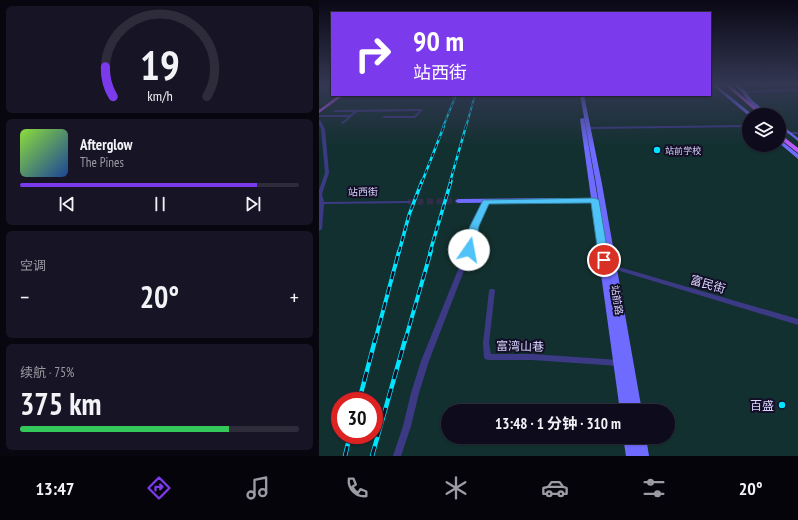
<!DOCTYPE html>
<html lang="zh">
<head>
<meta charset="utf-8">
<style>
  :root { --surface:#0e0b1c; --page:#171425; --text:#f1f3f6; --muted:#9b9ba3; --line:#2e2b3b; --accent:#7c3aed }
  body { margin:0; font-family:"PT Sans Narrow","Noto Sans SC",sans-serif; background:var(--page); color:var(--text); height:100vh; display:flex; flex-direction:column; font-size:15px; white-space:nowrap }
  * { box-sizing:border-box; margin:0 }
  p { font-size:13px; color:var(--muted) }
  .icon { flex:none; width:22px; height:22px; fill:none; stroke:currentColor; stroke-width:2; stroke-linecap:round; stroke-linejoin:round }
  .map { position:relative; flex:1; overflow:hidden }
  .sheet { display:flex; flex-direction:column; gap:6px; padding:6px; background:#08060f; width:319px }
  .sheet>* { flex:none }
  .top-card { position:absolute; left:12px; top:12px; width:380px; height:84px; border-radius:0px; box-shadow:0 1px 3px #0004,0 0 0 1px var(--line); background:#7c3aed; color:#fff; overflow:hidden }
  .fabs { position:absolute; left:423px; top:108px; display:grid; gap:8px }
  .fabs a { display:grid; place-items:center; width:44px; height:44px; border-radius:50%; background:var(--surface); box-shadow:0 1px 3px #0004,0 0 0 1px var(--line); font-size:20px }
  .speed { position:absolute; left:12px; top:392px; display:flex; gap:8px; font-size:20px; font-weight:700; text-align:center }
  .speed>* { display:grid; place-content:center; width:52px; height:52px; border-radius:50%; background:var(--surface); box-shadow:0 1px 3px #0004,0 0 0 1px var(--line); line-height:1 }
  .speed .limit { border:6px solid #d22; background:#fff; color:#111 }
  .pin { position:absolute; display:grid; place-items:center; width:34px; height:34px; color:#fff; margin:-17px; border:2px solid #fff; border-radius:50%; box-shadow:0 1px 4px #0007 }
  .me { position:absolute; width:44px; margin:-22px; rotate:12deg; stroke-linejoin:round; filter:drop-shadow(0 0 3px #0008) }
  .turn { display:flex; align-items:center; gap:14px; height:84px; padding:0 16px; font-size:18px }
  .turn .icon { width:52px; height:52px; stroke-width:2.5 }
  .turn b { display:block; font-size:28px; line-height:34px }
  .big { font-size:30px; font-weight:700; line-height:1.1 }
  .sheet .tile { flex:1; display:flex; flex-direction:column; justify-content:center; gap:6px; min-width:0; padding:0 14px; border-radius:6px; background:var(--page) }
  .sheet .dial { align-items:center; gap:0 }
  .dial svg { height:104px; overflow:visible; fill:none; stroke:var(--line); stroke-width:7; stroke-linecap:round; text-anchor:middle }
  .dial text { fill:var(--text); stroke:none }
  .song { display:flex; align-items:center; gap:12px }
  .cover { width:48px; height:48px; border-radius:6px; background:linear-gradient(135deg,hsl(90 70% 55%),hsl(220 70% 35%)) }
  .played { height:4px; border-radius:2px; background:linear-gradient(90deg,var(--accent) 85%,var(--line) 85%) }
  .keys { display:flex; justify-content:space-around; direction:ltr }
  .heat { display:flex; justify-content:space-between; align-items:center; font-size:22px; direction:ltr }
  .charge { height:6px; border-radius:3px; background:linear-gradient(90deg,#34c759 75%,var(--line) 0) }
  .trip { position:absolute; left:122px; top:404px; width:234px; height:40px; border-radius:20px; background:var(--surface); box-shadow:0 1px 3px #0004,0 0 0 1px var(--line); font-weight:700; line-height:40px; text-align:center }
  .dock { display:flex; height:64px; justify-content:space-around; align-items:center; background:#06040b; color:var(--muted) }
  .dock .icon { width:28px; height:28px }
  .dock .current { color:var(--accent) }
  .dock b { font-size:18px; color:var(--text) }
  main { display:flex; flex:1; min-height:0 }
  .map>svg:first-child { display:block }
</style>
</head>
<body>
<main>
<section class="sheet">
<div class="tile dial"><svg viewBox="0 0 100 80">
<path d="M14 69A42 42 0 1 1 86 69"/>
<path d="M14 69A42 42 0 0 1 8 46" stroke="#7c3aed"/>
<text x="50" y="56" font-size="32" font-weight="700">19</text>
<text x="50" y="72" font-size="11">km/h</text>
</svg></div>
<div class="tile">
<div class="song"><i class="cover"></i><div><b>Afterglow</b><p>The Pines</p></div></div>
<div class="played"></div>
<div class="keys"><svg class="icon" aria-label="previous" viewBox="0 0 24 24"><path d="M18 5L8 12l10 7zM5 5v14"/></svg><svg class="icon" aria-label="pause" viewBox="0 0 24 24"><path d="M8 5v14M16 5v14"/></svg><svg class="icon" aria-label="next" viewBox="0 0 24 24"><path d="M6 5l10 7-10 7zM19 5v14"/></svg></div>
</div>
<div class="tile"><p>空调</p>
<div class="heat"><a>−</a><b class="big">20°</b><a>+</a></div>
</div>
<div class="tile"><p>续航 · 75%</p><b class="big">375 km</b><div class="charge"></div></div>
</section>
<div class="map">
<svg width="479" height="456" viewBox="0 0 479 456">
  <rect width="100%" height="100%" fill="#130f26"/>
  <path fill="#12302f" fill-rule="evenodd" d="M0,84H13V95H391V84H479V456H0ZM430,115H460V145H430ZM21,401H55V435H21ZM129,411H349V437H129Z"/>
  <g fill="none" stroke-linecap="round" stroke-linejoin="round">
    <path stroke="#312d47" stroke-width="6" stroke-dasharray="6 3.5" stroke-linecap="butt" d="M89,202L139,201"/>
    <path fill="#3d3a85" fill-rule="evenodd" d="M4,84H6L3,87H13V89H0V87Z
      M479,89V91L425,93L424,92L425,91Z
      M102,109L104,110L96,118H65L63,117L65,116H95L100,111L38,112L24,124L22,123L29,117H0V115H31L34,112H15L14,111L16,110Z
      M0,120L2,121L6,129L10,173L3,194L5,202L89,201H91V203L5,204L3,229L0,231V190L6,173L2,129L0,124Z
      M430,125V127L269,129L267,128L269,127Z
      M465,132H479V134H466L464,133Z
      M165,200H169V201L157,226L153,250L110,361L100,393L92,426L82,456H74L84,426L92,393L102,361L147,250L153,226Z
      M293,265L479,319V325L291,268L290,267L291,266Z
      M171,289H175L176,291L170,343L172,354H213L300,360L303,361L304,363L303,365L300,366L213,360H169L166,359L165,357L164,343L170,291Z"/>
    <path fill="#6f6bff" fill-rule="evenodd" d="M392,84H396L434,115L430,116Z
      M415,84H419L427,92L433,100L450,115H445L430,102L424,94Z
      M261,95H265L283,184L323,411H301L272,202L139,203L136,201L139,199L272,198L261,119L265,118L279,200L294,293L277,184Z
      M460,123L479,138V141L460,126Z
      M460,139L479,154V159L460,143Z
      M304,437H327L330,456H307Z"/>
    <path fill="#c25bff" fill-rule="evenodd" d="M405,84H409L446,115H441Z
      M20,95H25L0,113V110Z
      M460,133L479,148V153L460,138Z"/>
    <g stroke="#00e5ff" stroke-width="2">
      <path id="rail-far4" d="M124,127L137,95
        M147,127L156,95"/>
    </g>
    <g stroke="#00e5ff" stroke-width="2.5">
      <path id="rail-far3" d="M103,182L125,126
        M131,182L147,126"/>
    </g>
    <g stroke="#00e5ff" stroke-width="3.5">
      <path id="rail-far2" d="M80,252L90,215L103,181
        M111,252L132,181"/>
    </g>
    <g stroke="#00e5ff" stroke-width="4">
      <path id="rail-far1" d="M56,341L80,251
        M86,341L112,251"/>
    </g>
    <g stroke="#00e5ff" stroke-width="4.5">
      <path id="rail" d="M40,401L56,340
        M26,456L31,435
        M53,456L86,340"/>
    </g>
    <use href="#rail-far4" stroke="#130f26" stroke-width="1" stroke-dasharray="3.5" stroke-linecap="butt"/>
    <use href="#rail-far3" stroke="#130f26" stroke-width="1.5" stroke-dasharray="4.5" stroke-linecap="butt"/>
    <use href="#rail-far2" stroke="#130f26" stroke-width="2" stroke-dasharray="5.5" stroke-linecap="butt"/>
    <use href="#rail-far1" stroke="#130f26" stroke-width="2.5" stroke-dasharray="8" stroke-linecap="butt"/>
    <use href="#rail" stroke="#130f26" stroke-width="3" stroke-dasharray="10" stroke-linecap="butt"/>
  </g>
  <linearGradient id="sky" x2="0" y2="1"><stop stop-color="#0a0815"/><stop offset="0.57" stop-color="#333752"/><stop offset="1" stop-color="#333752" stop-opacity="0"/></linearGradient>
  <rect width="479" height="148" fill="url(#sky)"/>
  <path fill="#4fc3f7" stroke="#337fa1" d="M276,198L280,200L290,260L289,262H281L280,260L272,203L170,204L160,226L155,250L150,253L145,250L151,226L164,200Z"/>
  <g fill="#00e5ff" stroke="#130f26" stroke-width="1.5">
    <circle cx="338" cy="150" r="4"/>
    <circle cx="463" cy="405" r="4"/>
  </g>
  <g text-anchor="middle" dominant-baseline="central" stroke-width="4" stroke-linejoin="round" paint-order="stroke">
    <g font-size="9" fill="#d9d4ff" stroke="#130f26" text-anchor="start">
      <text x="346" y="150">站前学校</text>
    </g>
    <g font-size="10" fill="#d9d4ff" stroke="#130f26">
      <text transform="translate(44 192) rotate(-1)">站西街</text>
      <text transform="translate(298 300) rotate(81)">站前路</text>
    </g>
    <g font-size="12" fill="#d9d4ff" stroke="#130f26">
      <text transform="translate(389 284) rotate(16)">富民街</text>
      <text transform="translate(201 346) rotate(1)">富湾山巷</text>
    </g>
    <g font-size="12" fill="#d9d4ff" stroke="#130f26" text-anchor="end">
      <text x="455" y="405">百盛</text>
    </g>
  </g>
</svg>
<div class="fabs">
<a><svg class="icon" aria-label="layers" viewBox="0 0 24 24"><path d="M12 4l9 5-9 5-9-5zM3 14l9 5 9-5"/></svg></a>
</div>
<div class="speed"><div class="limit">30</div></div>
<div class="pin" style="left:285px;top:260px;background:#d93025"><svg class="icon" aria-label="arrive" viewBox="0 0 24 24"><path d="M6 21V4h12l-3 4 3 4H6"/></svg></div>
<svg class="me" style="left:150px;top:250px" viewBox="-20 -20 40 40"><circle r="19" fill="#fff"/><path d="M0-13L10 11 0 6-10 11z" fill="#4fc3f7"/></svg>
<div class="trip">13:48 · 1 分钟 · 310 m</div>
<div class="top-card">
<div class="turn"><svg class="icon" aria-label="right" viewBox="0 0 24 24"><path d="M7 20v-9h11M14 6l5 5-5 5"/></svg><div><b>90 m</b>站西街</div></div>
</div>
</div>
</main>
<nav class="dock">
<b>13:47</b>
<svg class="icon current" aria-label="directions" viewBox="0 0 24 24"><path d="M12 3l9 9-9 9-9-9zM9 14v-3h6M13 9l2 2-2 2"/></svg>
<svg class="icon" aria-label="music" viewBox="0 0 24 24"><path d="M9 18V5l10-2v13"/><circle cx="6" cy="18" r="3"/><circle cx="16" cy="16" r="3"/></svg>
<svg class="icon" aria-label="phone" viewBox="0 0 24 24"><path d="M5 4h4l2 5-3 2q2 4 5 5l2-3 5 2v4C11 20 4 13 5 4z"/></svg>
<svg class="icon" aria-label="climate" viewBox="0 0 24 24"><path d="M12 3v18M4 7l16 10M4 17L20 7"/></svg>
<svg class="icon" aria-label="car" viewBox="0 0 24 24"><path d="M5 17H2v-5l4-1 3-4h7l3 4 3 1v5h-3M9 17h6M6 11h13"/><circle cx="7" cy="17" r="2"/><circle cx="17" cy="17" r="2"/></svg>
<svg class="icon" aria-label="filters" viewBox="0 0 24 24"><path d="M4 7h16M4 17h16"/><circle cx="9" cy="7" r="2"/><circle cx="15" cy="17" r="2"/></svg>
<b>20°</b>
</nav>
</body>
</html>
